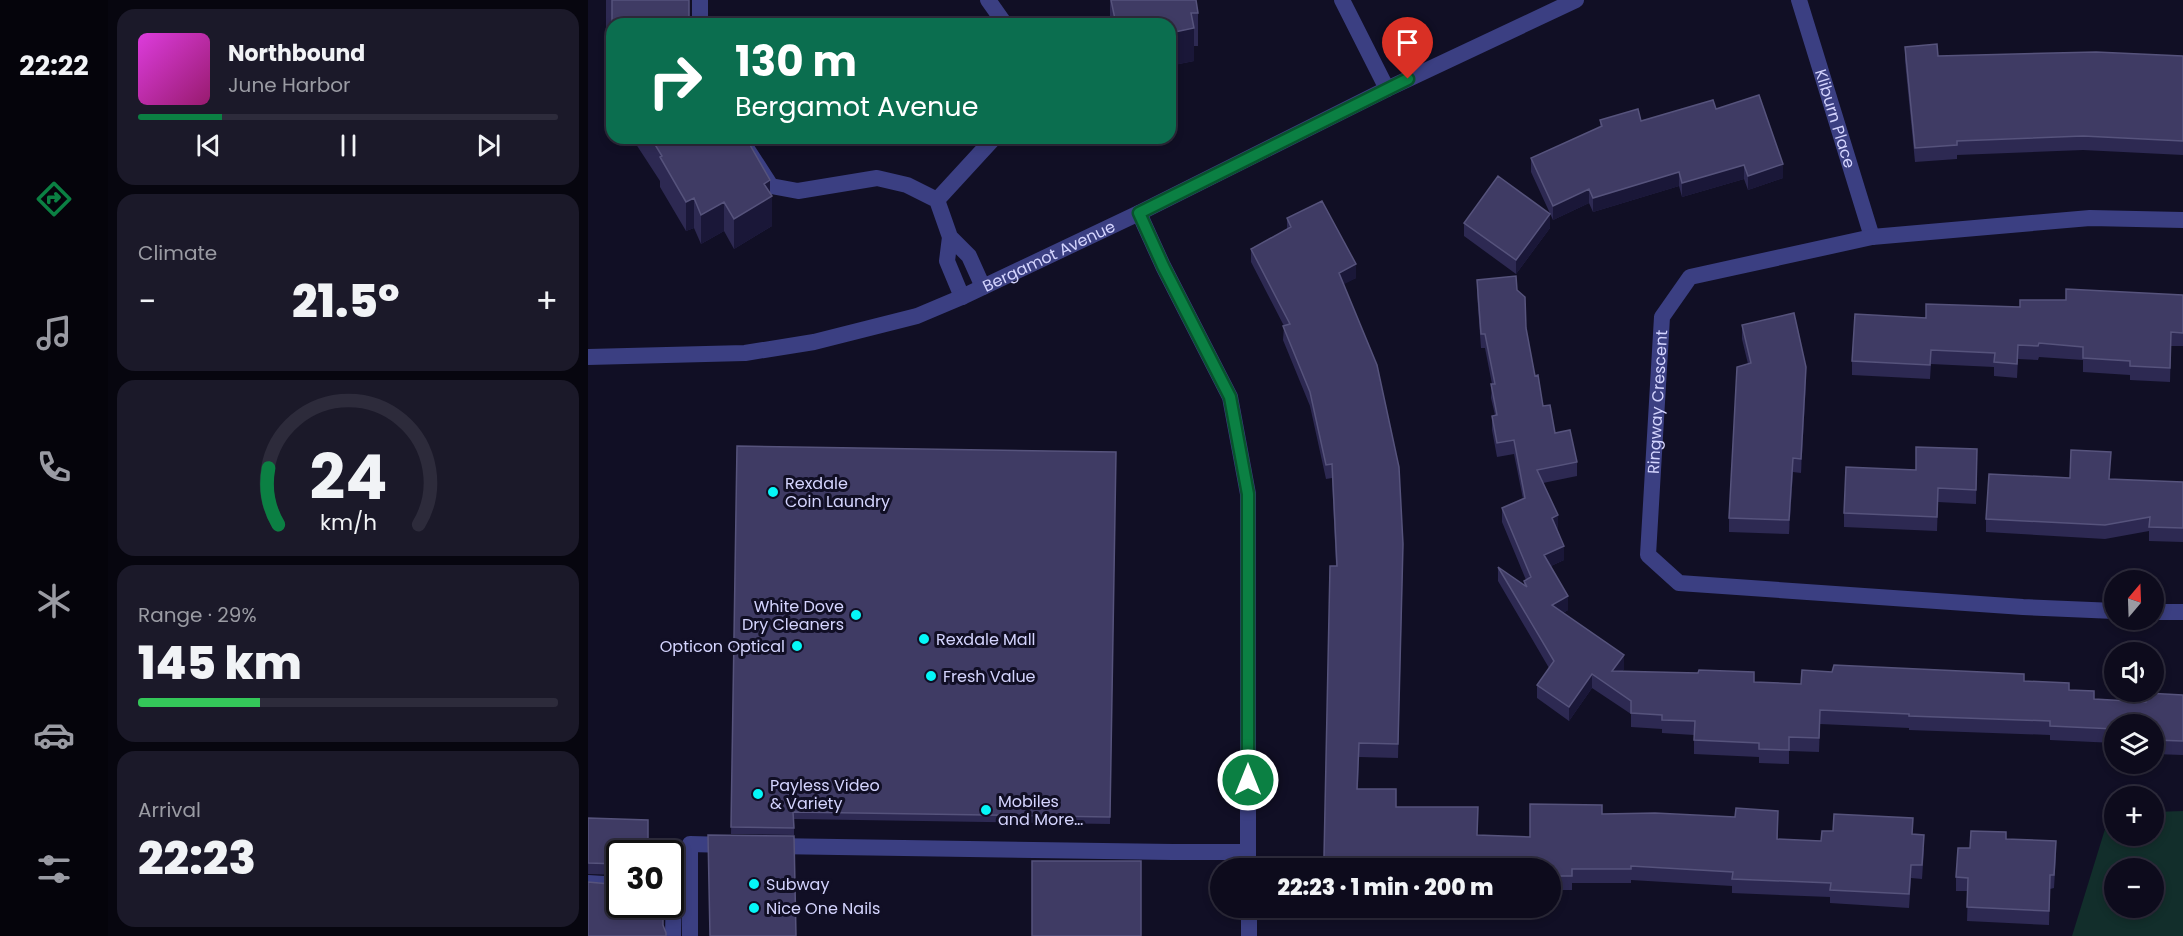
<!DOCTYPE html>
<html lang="en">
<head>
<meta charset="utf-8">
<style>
  :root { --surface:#0d0b1c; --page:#1b1929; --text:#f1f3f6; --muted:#9a9ba3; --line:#2d2b3b; --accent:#0b8043 }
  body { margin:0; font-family:Poppins,sans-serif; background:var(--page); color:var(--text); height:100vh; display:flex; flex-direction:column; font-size:22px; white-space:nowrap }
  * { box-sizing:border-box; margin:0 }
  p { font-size:20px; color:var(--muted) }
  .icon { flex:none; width:33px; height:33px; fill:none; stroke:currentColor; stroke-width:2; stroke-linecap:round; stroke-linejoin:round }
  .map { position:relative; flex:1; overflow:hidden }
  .side { display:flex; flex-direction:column; gap:9px; padding:9px; background:#07060f; width:480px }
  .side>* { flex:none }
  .top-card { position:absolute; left:18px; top:18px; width:570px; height:126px; border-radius:18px; box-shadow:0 3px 9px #0003,0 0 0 2px var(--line); background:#0b6e4f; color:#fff; overflow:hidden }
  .needle { width:39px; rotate:19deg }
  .tools { position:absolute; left:1516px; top:570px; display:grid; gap:12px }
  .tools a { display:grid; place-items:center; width:60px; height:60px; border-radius:50%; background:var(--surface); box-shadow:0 3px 9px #0003,0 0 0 2px var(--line); font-size:30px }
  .speed { position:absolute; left:18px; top:840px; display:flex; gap:12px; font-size:30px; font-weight:700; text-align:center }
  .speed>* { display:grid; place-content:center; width:78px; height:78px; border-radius:50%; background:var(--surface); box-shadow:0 3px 9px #0003,0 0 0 2px var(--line); line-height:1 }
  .speed .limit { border:3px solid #111; border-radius:9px; background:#fff; color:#111 }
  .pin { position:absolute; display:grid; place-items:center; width:51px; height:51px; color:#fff; margin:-62px -26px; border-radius:50% 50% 50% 0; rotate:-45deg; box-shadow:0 0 6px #0007 }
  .pin .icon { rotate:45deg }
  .me { position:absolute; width:66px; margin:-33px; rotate:0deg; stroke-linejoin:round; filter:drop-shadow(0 0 4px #0008) }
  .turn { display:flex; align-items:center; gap:21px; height:126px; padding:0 30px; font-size:27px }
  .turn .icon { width:78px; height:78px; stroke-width:2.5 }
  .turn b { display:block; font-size:42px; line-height:51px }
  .big { font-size:45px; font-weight:800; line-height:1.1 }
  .side .tile { flex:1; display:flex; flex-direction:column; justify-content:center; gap:9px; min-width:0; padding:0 21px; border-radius:18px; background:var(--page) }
  .side .dial { align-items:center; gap:0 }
  .dial svg { height:156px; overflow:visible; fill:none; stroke:var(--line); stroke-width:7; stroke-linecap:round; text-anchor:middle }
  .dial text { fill:var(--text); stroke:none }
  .song { display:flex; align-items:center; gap:18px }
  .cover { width:72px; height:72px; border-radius:9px; background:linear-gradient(135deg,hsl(300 70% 55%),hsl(320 70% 35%)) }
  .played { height:6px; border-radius:3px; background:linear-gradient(90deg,var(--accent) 20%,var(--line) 20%) }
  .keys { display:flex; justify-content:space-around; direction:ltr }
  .heat { display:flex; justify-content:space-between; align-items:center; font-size:33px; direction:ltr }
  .charge { height:9px; border-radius:4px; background:linear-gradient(90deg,#34c759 29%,var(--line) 0) }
  .trip { position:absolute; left:622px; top:858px; width:351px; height:60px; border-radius:30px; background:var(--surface); box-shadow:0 3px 9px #0003,0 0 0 2px var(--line); font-weight:800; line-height:60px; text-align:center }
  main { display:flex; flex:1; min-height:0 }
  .dock { display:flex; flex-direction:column; width:108px; justify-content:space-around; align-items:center; background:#05040b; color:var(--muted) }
  .dock .icon { width:42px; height:42px }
  .dock .selected { color:var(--accent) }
  .dock b { font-size:27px; color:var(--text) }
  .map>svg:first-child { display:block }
</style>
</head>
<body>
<main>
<nav class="dock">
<b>22:22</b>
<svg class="icon selected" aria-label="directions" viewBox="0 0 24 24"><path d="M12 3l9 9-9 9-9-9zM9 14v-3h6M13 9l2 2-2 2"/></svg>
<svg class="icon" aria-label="music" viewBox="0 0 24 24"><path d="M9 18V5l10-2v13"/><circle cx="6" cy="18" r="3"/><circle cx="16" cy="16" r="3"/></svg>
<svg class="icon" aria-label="phone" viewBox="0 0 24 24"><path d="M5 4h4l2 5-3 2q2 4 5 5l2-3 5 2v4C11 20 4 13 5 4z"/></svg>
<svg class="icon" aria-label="climate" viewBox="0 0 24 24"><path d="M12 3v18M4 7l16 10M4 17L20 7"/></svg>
<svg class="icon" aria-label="car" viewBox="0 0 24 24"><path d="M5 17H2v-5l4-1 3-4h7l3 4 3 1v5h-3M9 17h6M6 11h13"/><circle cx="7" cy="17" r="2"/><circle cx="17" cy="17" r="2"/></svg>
<svg class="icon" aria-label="filters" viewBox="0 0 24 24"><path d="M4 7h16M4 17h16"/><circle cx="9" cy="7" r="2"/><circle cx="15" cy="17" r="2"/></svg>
</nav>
<section class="side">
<div class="tile">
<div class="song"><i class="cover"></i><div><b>Northbound</b><p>June Harbor</p></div></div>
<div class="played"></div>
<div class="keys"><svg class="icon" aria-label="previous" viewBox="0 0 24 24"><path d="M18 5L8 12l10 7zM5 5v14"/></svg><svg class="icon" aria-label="pause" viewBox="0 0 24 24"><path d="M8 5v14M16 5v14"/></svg><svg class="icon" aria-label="next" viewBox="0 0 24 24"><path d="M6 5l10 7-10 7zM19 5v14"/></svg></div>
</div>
<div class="tile"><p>Climate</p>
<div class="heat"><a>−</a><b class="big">21.5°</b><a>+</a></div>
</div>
<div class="tile dial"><svg viewBox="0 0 100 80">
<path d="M14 69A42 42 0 1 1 86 69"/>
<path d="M14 69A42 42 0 0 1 9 40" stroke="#0b8043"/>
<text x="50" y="56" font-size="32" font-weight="700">24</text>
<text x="50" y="72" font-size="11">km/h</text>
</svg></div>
<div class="tile"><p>Range · 29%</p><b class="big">145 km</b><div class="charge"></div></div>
<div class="tile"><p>Arrival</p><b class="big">22:23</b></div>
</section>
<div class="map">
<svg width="1595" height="936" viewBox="0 0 1595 936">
  <rect width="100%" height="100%" fill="#110f25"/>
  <path fill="#122e2b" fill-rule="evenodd" d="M1595,811V936H1484L1522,813H1527V836H1566V812ZM1566,868V908H1527V868Z"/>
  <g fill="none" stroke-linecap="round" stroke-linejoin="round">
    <path stroke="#3b3f82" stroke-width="16" d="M112,0V24
      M400,0L417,24
      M152,138L183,186L210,191L289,178L319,185L349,200
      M362,237L359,261L374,297
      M395,287L381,256L362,237L349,200L406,138
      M184,846L585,852H660
      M0,883L32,885
      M82,887H86L85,936
      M102,936V844L140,845"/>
    <g stroke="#3b3f82" stroke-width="16">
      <path d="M754,0L799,89"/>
      <path id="s1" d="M1211,0L1284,237"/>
      <path d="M551,213L575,266L642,397L660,494V868"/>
      <path id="s2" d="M0,357L157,353L226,342L329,316L374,297L551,213L799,89L988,0"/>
      <path id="s3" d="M1527,611L1435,607L1091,583L1060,555L1074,317L1102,277L1284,237L1502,218L1595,220"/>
      <path d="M1566,612H1595"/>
      <path d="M661,908V936"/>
    </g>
  </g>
  <path fill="#2d2952" d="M18,0H101L24,24V59V29L18,30Z
    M522,0H608L610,13V46H606V61L586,65V87H582V24H522Z
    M1317,47L1350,56H1595V155L1495,150L1369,155V159L1327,162L1317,61Z
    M1128,109L1195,178L1160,190L1156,179L1094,197L1091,186L1005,212L1001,203L965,220L943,172V158L1012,127V120L1053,121Z
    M44,138H158L182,194L184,226L146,249L136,231L113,244L106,228L98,231L72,187V181Z
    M699,218L768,278L755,284L815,558L810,758L771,757L770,789L808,807L889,835L942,837L1014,814L1190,825V839L1233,841L1325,834L1336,849L1334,879L1323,878L1321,908L1242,903V897L1144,893V886L1043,880V883H984V890H963V868H736L742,566H748L744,478L738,479L722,406L695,340L696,326L663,262V249L699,230Z
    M876,223L962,228L928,274L876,236Z
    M889,280L929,290L947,376L955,406L967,433L989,462V476L955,483L970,529H969L976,560L963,566L980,610L975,613L1036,669L1034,671L1166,682L1213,684L1436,681L1481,690L1506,699L1558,702L1595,697V755L1566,754V724H1527V743L1462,740V735L1321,730V728L1232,724L1231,752L1201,751V764L1171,763V757L1106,754V735L1074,733V729L1043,727V714L1004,688L981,721L949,698V685L961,668L910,581V567L936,585V581L938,580L914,522V508L935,499L926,454L909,457L904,430V416L907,415L903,398L904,384L897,348H893L889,294Z
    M1595,295V346H1583L1582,382L1542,380V375L1495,372V360L1451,357L1450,360L1430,359L1429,378L1406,376V367L1343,364L1342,379L1264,375V361L1338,318L1432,307L1478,300Z
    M1154,325L1218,381L1213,473L1205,472L1201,534L1141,532V518L1160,364L1154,339Z
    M149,446L528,452L522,824L206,819V835L143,834Z
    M1389,449L1388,504L1350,502L1349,531L1256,527V513L1328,470Z
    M1482,478L1522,479L1595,482V542L1561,541V531L1517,539L1398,532V519Z
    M0,818L32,854V875L0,874Z
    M1418,839L1468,855L1466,888L1462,889L1461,925L1379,921L1380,891H1368V877L1382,848Z"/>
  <path fill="#1a1738" d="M606,28V61L586,65V87H582V33Z
    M1195,164V178L1160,190V176Z
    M1156,165V179L1094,197V183Z
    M1091,172V186L1005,212V198Z
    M182,180V197L184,196V226L146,249V219L176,184Z
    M1001,189V203L965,220V206Z
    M106,198V228L98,231V202Z
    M136,202V231L113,244V215Z
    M962,214V228L928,274V260Z
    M768,264V278L751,287V273Z
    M1218,367V381L1213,473V459Z
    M1205,458V472L1201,534V520Z
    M970,515V529L964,532V518Z
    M976,546V560L956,569V555Z
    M980,596V610L964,619V605Z
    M1036,655V669L1024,684V671Z
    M1004,674V688L981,721V707Z"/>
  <path fill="#3f3b64" stroke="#56537c" stroke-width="1.5" d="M24,0H101V24H24V30Z
    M523,0H608L610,13H603L606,28L582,33V24H528Z
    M582,40L586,54H582Z
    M1349,44L1350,56L1508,52L1595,56V141L1495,136L1369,141V145L1327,148L1317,47Z
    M1171,95L1195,164L1160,176L1156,165L1094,183L1091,172L1005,198L1001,189L965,206L943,158L1014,126L1012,120L1050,109L1053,121L1125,100L1128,109Z
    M63,138H158L182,180L176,184L184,196L146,219L136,202L113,215L106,198L98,202L72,157L74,156Z
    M910,176L962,214L928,260L876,223Z
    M734,201L768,264L751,273L789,365L811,467L815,544L810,744L771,743L769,789H808V807H890L889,835L942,837V804L1014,805V814L1067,813L1147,817L1148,808L1190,811L1189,839L1233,841L1234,831H1245L1246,814L1325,818L1324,834L1336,835L1334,865H1323L1321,894L1242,890L1243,883L1144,879L1145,872L1043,866V869H984V876H963V868H946V864H889V868H742L741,858L736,857L742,566H749L744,464L738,465L722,392L695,326L702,324L663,249L703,227L699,218Z
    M928,276L929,290L937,297L938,328L947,376L950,375L955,406L962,405L967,433L982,430L989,462L949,470L970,515L964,518L976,546L956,555L980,596L964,605L1036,655L1024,671L1110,673L1111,670L1166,672V682L1213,684L1214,670L1244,672L1246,665L1436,674V681L1481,683V690L1506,691V699L1558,702L1559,693L1595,695V741L1566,740V724H1527V729L1462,726V721L1321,716V714L1232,710L1231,738L1201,737V750L1171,749V743L1106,740L1107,721L1074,720V715L1043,713V701L1004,674L981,707L949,685L966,661L910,567L939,587L936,581L943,577L914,508L937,498L926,440L909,443L904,416L909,415L903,384H907L897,334H893L889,280Z
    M1478,289L1595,295V333L1583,332L1582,368L1542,366V361L1495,358V347L1451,343L1450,346L1430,345L1429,364L1406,362L1407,353L1343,350L1342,365L1264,361L1267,314L1338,318V304L1432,307V300H1478Z
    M1206,313L1218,367L1213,459L1205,458L1201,520L1141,518L1149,367L1163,363L1154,325Z
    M149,446L528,452L522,817L205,812L206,828L143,827Z
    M1328,447L1389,449L1388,490L1350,488L1349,517L1256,513L1258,467L1328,470Z
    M1483,450L1523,452L1521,479L1595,482V528L1561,527L1562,517L1517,525L1398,519L1401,474L1482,478Z
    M0,818L60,820V854H32V864L0,863Z
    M1383,831L1418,832V839L1468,841L1466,875H1462L1461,911L1379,907L1380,878L1368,877L1370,848H1382Z
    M120,835L206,836L208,936H122Z
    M444,861H553V936H444Z
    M0,882L32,885V904H75V925L78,933V936H0Z"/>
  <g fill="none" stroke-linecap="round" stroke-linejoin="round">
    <g stroke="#07532c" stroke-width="15">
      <path id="route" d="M660,780V494L642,397L575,266L551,213L820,79"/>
    </g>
    <use href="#route" stroke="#0b8043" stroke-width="10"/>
  </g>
  <g fill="#05f7f8" stroke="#110f25" stroke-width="2">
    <circle cx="185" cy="492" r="6"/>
    <circle cx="268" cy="615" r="6"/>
    <circle cx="336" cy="639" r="6"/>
    <circle cx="209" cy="646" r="6"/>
    <circle cx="343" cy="676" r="6"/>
    <circle cx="170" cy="794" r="6"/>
    <circle cx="398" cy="810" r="6"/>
    <circle cx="166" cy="884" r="6"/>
    <circle cx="166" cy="908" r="6"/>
  </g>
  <g text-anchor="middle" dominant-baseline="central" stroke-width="6" stroke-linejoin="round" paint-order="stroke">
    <g font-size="16" fill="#d4d4fe" stroke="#110f25">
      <text stroke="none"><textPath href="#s1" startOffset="124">Kliburn Place</textPath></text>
      <text stroke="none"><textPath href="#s2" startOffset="478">Bergamot Avenue</textPath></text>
      <text stroke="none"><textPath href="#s3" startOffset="632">Ringway Crescent</textPath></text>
    </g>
    <g font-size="16" fill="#d4d4fe" stroke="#110f25" text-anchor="start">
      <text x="197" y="483">Rexdale<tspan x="197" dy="18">Coin Laundry</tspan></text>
      <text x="256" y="606" text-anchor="end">White Dove<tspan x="256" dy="18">Dry Cleaners</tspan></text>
      <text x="348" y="639">Rexdale Mall</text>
      <text x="197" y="646" text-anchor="end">Opticon Optical</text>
      <text x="355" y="676">Fresh Value</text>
      <text x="182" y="785">Payless Video<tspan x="182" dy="18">&amp; Variety</tspan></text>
      <text x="410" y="801">Mobiles<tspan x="410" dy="18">and More…</tspan></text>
      <text x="178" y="884">Subway</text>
      <text x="178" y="908">Nice One Nails</text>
    </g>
  </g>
</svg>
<div class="tools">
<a><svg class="needle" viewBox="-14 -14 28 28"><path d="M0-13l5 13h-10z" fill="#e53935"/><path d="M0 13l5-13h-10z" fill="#9a9ba3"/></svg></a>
<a><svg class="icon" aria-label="sound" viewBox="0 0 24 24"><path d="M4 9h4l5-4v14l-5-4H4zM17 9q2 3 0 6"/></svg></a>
<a><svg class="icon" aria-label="layers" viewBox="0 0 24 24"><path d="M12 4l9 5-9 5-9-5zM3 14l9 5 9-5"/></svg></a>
<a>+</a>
<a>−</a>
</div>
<div class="speed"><div class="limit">30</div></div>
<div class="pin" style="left:820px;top:79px;background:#d93025"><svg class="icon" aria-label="arrive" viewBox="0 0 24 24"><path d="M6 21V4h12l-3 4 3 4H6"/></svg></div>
<svg class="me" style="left:660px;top:780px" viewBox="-20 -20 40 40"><circle r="17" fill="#0b8043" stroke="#fff" stroke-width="3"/><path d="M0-11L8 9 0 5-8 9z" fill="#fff"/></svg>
<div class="trip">22:23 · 1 min · 200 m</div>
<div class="top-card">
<div class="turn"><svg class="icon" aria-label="right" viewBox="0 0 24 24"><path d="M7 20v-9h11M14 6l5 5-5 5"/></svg><div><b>130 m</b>Bergamot Avenue</div></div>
</div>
</div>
</main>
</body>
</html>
